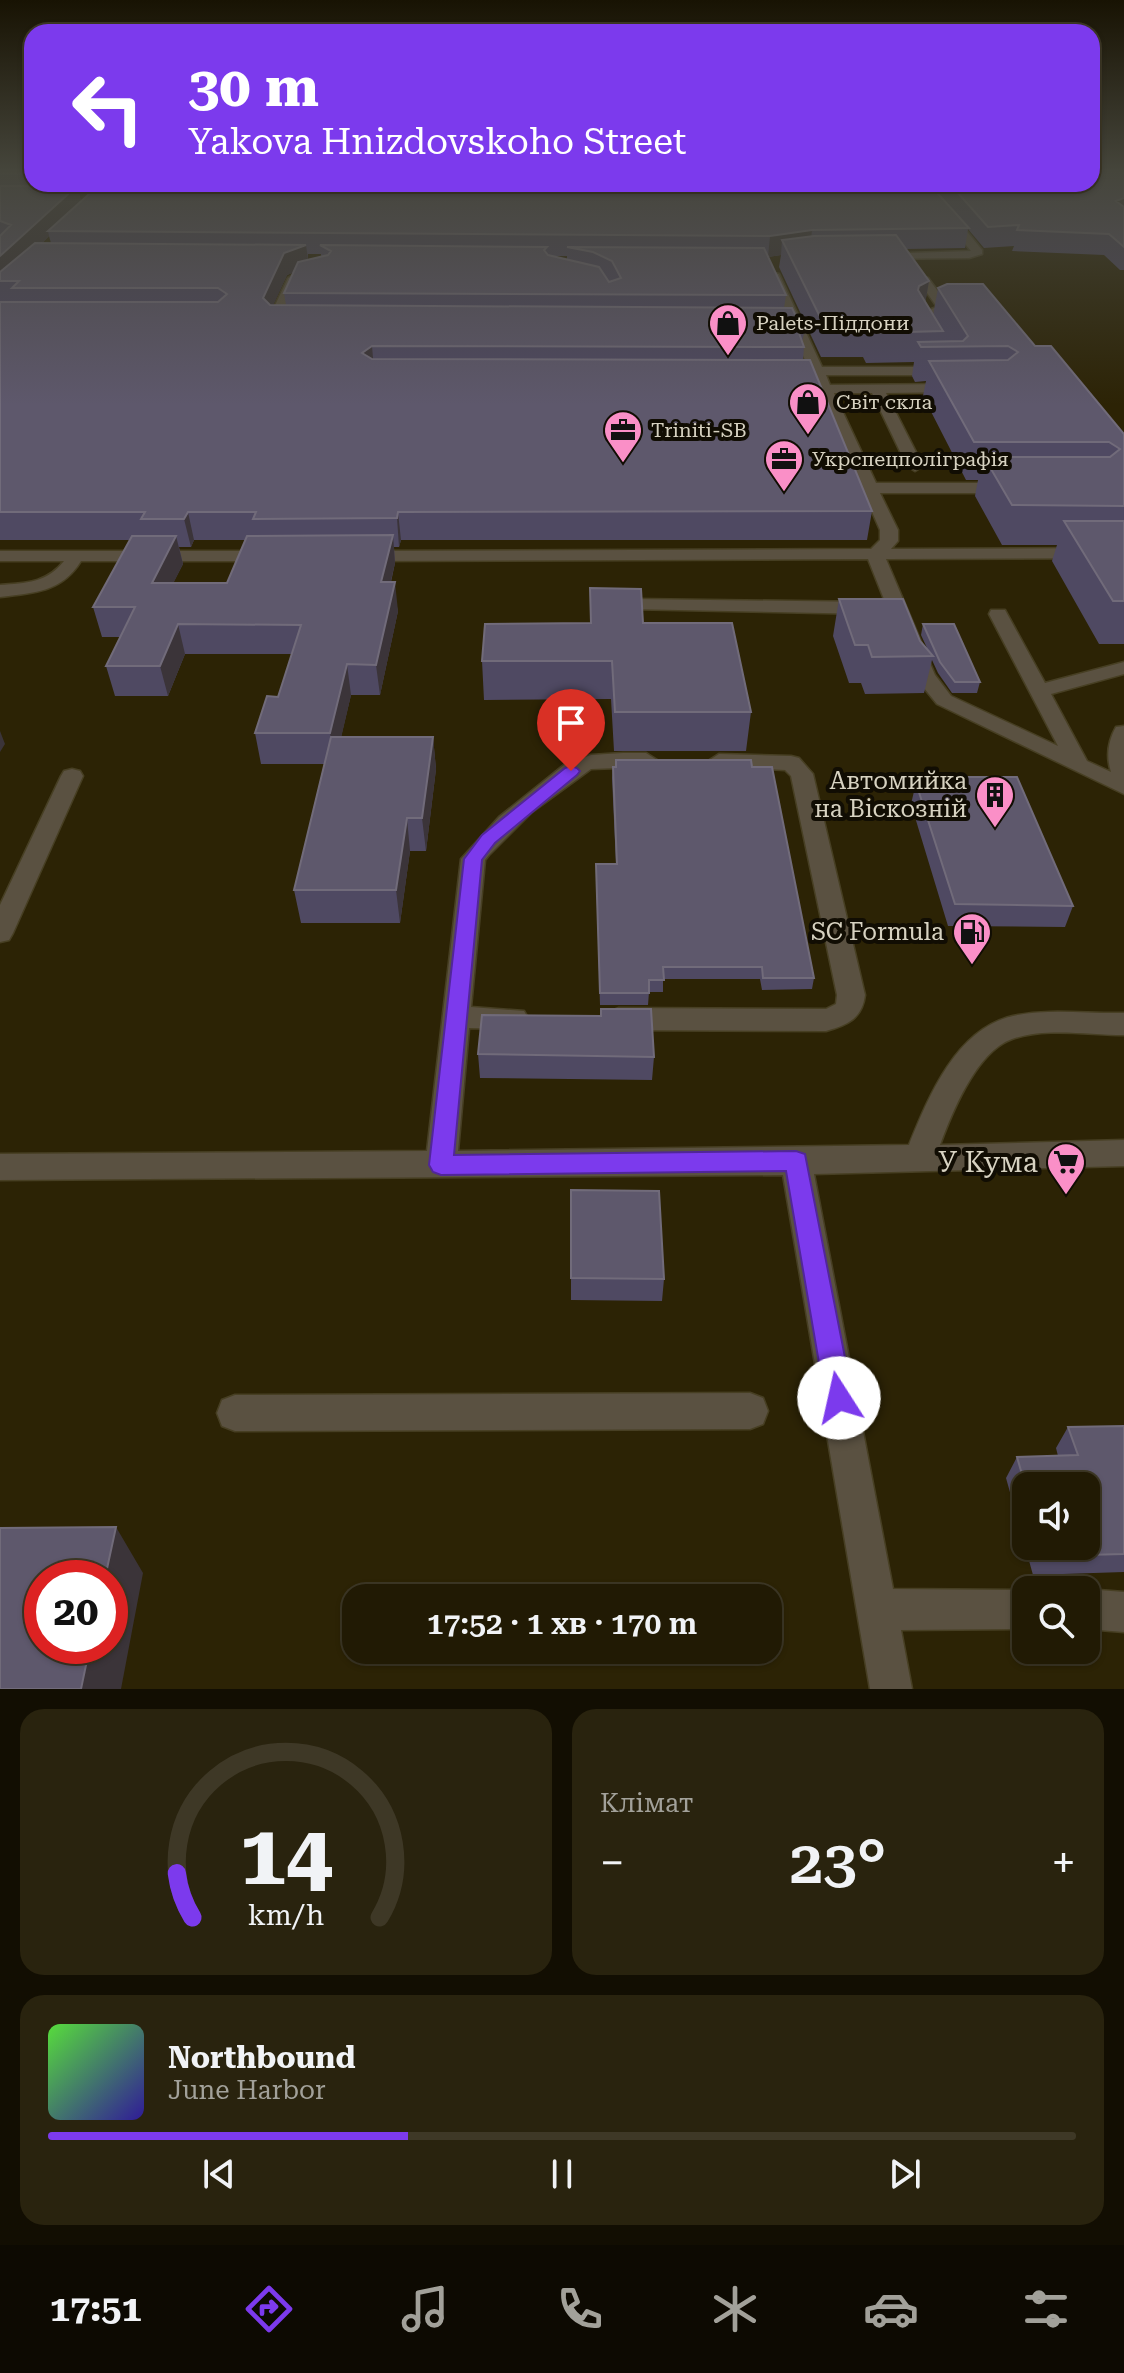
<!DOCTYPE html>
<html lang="uk">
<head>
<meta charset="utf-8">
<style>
  :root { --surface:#211a04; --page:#29230e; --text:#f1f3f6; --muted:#a2a19a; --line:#3e3826; --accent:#7c3aed }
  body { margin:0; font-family:"Roboto Serif",serif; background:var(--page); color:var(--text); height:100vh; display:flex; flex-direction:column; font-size:30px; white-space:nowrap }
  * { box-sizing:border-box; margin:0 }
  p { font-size:26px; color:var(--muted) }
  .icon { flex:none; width:44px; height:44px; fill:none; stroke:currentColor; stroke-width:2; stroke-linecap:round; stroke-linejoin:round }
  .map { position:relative; height:1689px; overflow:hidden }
  .panel { display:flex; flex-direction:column; gap:20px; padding:20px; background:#120e02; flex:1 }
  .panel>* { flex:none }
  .hud { position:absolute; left:24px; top:24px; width:1076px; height:168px; border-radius:24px; box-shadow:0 2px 6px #0004,0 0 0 2px var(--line); background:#7c3aed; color:#fff; overflow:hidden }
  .tools { position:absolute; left:1012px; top:1472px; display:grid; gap:16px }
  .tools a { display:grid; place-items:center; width:88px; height:88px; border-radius:16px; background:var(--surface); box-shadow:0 2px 6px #0004,0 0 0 2px var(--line); font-size:40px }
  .speed { position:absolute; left:24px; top:1560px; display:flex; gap:16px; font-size:40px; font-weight:700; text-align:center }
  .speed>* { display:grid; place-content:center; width:104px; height:104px; border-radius:50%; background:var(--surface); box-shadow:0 2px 6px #0004,0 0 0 2px var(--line); line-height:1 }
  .speed .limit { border:12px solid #d22; background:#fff; color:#111 }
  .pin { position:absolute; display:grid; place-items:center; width:68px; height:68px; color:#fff; margin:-82px -34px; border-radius:50% 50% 50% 0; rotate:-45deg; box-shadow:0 0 8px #0007 }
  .pin .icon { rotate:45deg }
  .me { position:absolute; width:88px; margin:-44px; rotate:350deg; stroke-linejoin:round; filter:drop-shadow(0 0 6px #0008) }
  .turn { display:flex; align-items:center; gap:28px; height:168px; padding:0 32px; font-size:36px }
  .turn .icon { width:104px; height:104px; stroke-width:2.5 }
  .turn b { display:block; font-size:56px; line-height:68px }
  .big { font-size:60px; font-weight:600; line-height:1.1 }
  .panel .tile { flex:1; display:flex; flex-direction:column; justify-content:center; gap:12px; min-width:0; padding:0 28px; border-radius:24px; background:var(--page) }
  .panel .dial { align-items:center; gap:0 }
  .dial svg { height:208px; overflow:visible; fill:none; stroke:var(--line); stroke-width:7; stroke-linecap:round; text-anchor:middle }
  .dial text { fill:var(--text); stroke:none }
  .song { display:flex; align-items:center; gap:24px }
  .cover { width:96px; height:96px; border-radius:12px; background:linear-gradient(135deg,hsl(110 70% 55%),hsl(250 70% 35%)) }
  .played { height:8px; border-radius:4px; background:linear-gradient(90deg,var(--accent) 35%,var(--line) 35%) }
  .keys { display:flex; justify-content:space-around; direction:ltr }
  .heat { display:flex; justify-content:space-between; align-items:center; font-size:44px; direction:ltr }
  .panel .tiles { flex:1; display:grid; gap:20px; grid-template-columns:1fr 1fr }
  .tile:last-child { grid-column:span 2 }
  .trip { position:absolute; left:342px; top:1584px; width:440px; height:80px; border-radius:24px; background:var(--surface); box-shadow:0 2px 6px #0004,0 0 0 2px var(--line); font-weight:600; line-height:80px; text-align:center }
  .tab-bar { display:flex; height:128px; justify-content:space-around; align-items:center; background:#0d0a02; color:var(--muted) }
  .tab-bar .icon { width:56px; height:56px }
  .tab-bar .current { color:var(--accent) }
  .tab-bar b { font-size:36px; color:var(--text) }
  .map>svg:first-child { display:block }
</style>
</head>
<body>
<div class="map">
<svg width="1124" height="1689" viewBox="0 0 1124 1689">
  <rect width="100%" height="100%" fill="#2c2305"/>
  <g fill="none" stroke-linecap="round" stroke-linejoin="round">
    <g stroke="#473f23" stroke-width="3">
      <path id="minor" d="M918,184H928L982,250V254L969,258L875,259L873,257L879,254L971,251L929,201Z
        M300,271L310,273L299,280L281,318L295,324L289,328L270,323L268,320L288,278Z
        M769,272L779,274L822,367H946L953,371L946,375H826L830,385L957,384L964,388L957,392L886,393L923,466L915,471L907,466L872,393H834L876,483H1008L1016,488L1008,493H880L898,530V541L891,549L1124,548V558L886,559L935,675L951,696L1058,746L989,614L991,610H1005L1045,683L1124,662V674L1051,694L1087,761L1111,772C1106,757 1108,741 1116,727L1124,726V794L937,704L915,677L868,559L362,561L353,556L362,551L871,549L880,540V530L767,274Z
        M924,277L928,278L948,305V311L926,317V311L937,307L918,280Z
        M0,551H270L279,556L270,561H81C62,592 34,593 0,597V585C26,583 47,583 64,561H0Z
        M635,599L870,602L879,608L870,614L628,609L626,605L628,601Z
        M623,753H646L657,760L646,767L591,769L532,812L489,855L485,860L471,1007L524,1011L528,1018L524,1025L514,1029L469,1028L458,1151L909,1145C929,1096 956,1029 1013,1016C1049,1008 1088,1014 1124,1013V1035C1089,1035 1045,1027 1012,1039C977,1051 952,1112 940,1145L1124,1140V1166L814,1174L893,1589L1029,1590H1026V1629L901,1630L912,1689H870L783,1175L0,1180V1154L427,1151L461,859L499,817L564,765L591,755Z
        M719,754L791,756L799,758L813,774L865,995C862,1019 847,1025 826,1031L619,1030L609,1026L605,1019L609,1012L619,1008L826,1009L836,1004L837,995L791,776L785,770L711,766L708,761Z
        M72,769L80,771L83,776L13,933L9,940L0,942V905L61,776L64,771Z
        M750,1393L763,1398L768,1411L763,1424L750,1429L235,1431L222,1426L217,1413L222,1400L235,1395Z
        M1086,1589L1124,1592V1632L1086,1629V1590H1083Z"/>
    </g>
    <use href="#minor" fill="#5a5141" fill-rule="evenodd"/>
  </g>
  <path fill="#4f4962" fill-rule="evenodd" d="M0,169H32V184H921V186L947,204L931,184H1092L1124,169V270H1120L1104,255L1012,251L1014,246L984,248L968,229L965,248L906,249L929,281L925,303L933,316L938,288L1035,346L1124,434V644H1099L1052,561L1057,545H1002L975,496L978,480H966L923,396L926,381L915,382L912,376L914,362L866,363L863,357H821L779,267L781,255L768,257L786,295L784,308L804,333L802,342L804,347L803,360L872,511L867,540H401L399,547H394L395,563L391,582L398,611L380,695H351L341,737H433L436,769L426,851H410L400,923H301L294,890L324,764H261L255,733L278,697L292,654H185L168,696H115L106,666L121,637H102L93,607L130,540H0ZM79,193H90L81,202ZM49,236L51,243H42ZM308,254H321V257L308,259ZM550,256H567V260ZM294,272L284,293L286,305H273L287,275ZM194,540H245L227,583H173L183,564L179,547H191Z
    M590,588L643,623L751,712L746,751H614L611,699L484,700L482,661L590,623Z
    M839,599L920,641L927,648L921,635L923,624L980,682L977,693H952L938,673L932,660L924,693L865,694L861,683H849L833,636Z
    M616,760L752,767L814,978L812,989L762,990L760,979H663V992H649L648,1005H600L596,876L616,864L612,778L613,767H615Z
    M960,777L1073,906L1065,927L948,926L911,804L916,783H958Z
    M601,1016L654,1057L652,1080L480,1078L478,1054Z
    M571,1190L664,1279L662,1301L571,1300Z
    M1124,1426V1572L1033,1575L1006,1478L1017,1457L1058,1456L1056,1448L1068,1427ZM1026,1486L1086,1546H1026Z"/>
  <path fill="#3b3439" d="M77,186L82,205L48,231L49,236L2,281H0V256Z
    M1124,198V215L1116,201Z
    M812,230L810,251L782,240L781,255L768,257L770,236Z
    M306,245L309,266L287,275L266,321L263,298L284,253Z
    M929,281L924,310L914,315L919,286Z
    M372,346L374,370L362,353Z
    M188,512L194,540L191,547L184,519Z
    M398,512L401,540L399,547L397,518Z
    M393,535L395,563L384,611L381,582Z
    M176,536L183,564L159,612L152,583Z
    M395,582L398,611L380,695L376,665Z
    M178,624L185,654L168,696L160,666Z
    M347,664L351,695L335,764L330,733Z
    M0,731L5,744L0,752Z
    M433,737L436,769L426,851L422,818Z
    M407,818L410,851L400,923L396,890Z
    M116,1527L143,1573L121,1689H81L90,1646H110V1578H105Z"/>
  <path fill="#5e586c" stroke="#716b7a" stroke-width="2" d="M0,169H32V174H0Z
    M1092,169H1124V198L1116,201L1124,207V247L1109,234L1017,230L1019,225L988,227L950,184H1092Z
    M0,186H77L0,256V236L11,225L0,221Z
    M98,186H931L969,228L812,230L770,236L48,231Z
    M896,235L929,281L919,286L918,290L943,331L871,333L868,327H825L782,240L814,236Z
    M35,243L306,245L284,253L263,298L270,305L792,308L804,333H799L804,347L372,346L362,353L372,359L810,360L872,511L398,512L397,518L253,519L256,512H188L184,519H141L145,512H0V302H218L227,294L218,288H12L19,281H0V272Z
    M320,245L547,247L544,250L548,255L599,267L609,282L621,278L612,261L593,252L567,247L764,248L786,295L284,293L298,262L328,255L331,251Z
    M947,284H983L1035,346H1051L1124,434V506L1012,505L984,457H1110L1120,449L1109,442H974L929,361L1008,360L1018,352L1008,346L921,347L918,342L963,341L968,336L938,288Z
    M1064,521H1124V601H1113Z
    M393,535L381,582H395L376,665L347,664L330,733H255L267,696L278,697L301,625L178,624L160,666H106L135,607H93L132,536H176L152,583H227L247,536Z
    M590,588L641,589L643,623H732L751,712H615L612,661H482L485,624L591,623Z
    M839,599H903L920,641L933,656L872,657L868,645H855Z
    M923,624H954L980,682H955L940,662Z
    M331,737H433L422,818H407L396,890H294Z
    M616,760H751L752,767H772L814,978H763L762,967H663L664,980H649V993H600L596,864H617L613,767H616Z
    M960,777H1017L1073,906L955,904L916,783H962Z
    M601,1009H651L654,1057L478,1054L482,1015L601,1016Z
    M571,1190L659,1191L664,1279L571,1278Z
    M1124,1426V1554L1045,1556L1043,1546H1086V1486H1026V1488L1017,1457L1078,1455L1068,1427Z
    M116,1527L105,1578H42V1646H90L81,1689H0V1528Z"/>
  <linearGradient id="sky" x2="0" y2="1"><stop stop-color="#181303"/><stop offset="0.42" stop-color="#45453b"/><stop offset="1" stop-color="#45453b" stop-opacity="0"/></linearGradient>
  <rect width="1124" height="405" fill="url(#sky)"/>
  <path fill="#7c3aed" stroke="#51269a" stroke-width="2" d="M571,766L577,768L580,771L577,775L495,843L482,860L454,1155L796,1151L805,1154L853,1398L849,1407L839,1411L829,1407L825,1398L786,1171L441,1175L433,1172L429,1165L464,859L482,835L565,768Z"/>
  <defs>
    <g id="shop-pin" transform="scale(2)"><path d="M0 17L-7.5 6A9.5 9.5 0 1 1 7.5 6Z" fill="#fa8fc7" stroke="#110d03"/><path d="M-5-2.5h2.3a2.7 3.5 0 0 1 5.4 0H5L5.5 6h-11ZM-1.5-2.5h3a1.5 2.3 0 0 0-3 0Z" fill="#111"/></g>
    <g id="office-pin" transform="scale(2)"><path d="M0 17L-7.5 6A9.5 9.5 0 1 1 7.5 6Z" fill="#fa8fc7" stroke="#110d03"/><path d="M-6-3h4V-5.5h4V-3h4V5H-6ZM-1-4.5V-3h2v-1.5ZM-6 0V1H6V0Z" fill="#111"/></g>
    <g id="building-pin" transform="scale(2)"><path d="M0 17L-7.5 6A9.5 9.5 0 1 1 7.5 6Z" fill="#fa8fc7" stroke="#110d03"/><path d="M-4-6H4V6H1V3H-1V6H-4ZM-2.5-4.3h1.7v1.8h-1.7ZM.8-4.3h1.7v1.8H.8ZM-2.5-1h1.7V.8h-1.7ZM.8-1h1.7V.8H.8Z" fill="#111"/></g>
    <g id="fuel-pin" transform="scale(2)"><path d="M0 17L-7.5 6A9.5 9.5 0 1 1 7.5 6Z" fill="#fa8fc7" stroke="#110d03"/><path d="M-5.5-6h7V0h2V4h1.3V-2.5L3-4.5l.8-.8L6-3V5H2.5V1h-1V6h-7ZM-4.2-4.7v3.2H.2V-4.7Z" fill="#111"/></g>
    <g id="supermarket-pin" transform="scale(2)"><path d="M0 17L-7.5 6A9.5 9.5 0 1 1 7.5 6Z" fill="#fa8fc7" stroke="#110d03"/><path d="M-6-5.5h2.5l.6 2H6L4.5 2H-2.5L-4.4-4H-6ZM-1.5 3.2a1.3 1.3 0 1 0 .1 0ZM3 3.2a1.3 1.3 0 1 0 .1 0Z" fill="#111"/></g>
  </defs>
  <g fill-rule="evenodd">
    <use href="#shop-pin" x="728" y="323"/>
    <use href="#shop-pin" x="808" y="402"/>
    <use href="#office-pin" x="623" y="430"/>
    <use href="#office-pin" x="784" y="459"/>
    <use href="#building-pin" x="995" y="795"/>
    <use href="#fuel-pin" x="972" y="932"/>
    <use href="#supermarket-pin" x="1066" y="1162"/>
  </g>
  <g text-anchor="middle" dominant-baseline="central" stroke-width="8" stroke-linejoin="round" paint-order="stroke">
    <g font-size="20" fill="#d7d2c1" stroke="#110d03" text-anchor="start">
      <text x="756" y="323">Palets-Піддони</text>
      <text x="836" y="402">Світ скла</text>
      <text x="651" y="430">Triniti-SB</text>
      <text x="812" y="459">Укрспецполіграфія</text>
    </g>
    <g font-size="24" fill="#d7d2c1" stroke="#110d03" text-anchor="end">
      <text x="967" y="781">Автомийка<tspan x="967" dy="28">на Віскозній</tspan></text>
      <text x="944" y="932">SC Formula</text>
    </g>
    <g font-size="28" fill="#d7d2c1" stroke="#110d03" text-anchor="end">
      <text x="1038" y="1162">У Кума</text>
    </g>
  </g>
</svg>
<div class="tools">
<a><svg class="icon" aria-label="sound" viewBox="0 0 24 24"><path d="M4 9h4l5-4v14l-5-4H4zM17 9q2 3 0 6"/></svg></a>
<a><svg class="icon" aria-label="search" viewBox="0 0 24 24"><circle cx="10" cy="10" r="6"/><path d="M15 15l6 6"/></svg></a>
</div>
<div class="speed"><div class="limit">20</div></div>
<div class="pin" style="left:571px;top:771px;background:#d93025"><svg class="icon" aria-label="arrive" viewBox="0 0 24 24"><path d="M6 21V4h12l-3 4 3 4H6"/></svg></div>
<svg class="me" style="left:839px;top:1398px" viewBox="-20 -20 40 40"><circle r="19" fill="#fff"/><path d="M0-13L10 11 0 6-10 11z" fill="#7c3aed"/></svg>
<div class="trip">17:52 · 1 хв · 170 m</div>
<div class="hud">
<div class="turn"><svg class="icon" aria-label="left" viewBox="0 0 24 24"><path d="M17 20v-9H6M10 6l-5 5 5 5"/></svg><div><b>30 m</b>Yakova Hnizdovskoho Street</div></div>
</div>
</div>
<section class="panel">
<div class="tiles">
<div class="tile dial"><svg viewBox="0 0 100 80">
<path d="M14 69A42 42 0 1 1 86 69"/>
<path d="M14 69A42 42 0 0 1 8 52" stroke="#7c3aed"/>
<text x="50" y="56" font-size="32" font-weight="700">14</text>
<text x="50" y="72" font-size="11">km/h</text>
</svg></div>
<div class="tile"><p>Клімат</p>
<div class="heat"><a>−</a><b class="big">23°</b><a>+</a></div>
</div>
<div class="tile">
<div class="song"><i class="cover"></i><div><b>Northbound</b><p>June Harbor</p></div></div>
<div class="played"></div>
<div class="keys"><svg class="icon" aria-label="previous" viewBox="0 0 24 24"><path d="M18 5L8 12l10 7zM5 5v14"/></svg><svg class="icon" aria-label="pause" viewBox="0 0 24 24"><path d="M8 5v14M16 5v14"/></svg><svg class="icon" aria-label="next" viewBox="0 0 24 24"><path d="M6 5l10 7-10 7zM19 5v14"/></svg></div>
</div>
</div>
</section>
<nav class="tab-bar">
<b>17:51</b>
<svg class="icon current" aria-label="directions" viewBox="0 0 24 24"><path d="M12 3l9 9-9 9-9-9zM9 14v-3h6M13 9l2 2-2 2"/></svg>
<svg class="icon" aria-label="music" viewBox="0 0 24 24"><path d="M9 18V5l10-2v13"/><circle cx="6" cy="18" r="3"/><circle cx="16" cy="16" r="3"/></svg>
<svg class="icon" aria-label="phone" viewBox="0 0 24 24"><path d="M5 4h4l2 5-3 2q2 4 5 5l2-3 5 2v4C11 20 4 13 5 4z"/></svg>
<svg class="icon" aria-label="climate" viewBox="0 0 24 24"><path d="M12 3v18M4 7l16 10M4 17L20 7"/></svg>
<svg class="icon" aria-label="car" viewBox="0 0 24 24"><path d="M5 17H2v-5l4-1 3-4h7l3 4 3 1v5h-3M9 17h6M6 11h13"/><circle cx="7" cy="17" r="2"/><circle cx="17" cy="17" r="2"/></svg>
<svg class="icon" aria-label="filters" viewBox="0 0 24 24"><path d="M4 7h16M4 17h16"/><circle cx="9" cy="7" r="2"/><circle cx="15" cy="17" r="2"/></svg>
</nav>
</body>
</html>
